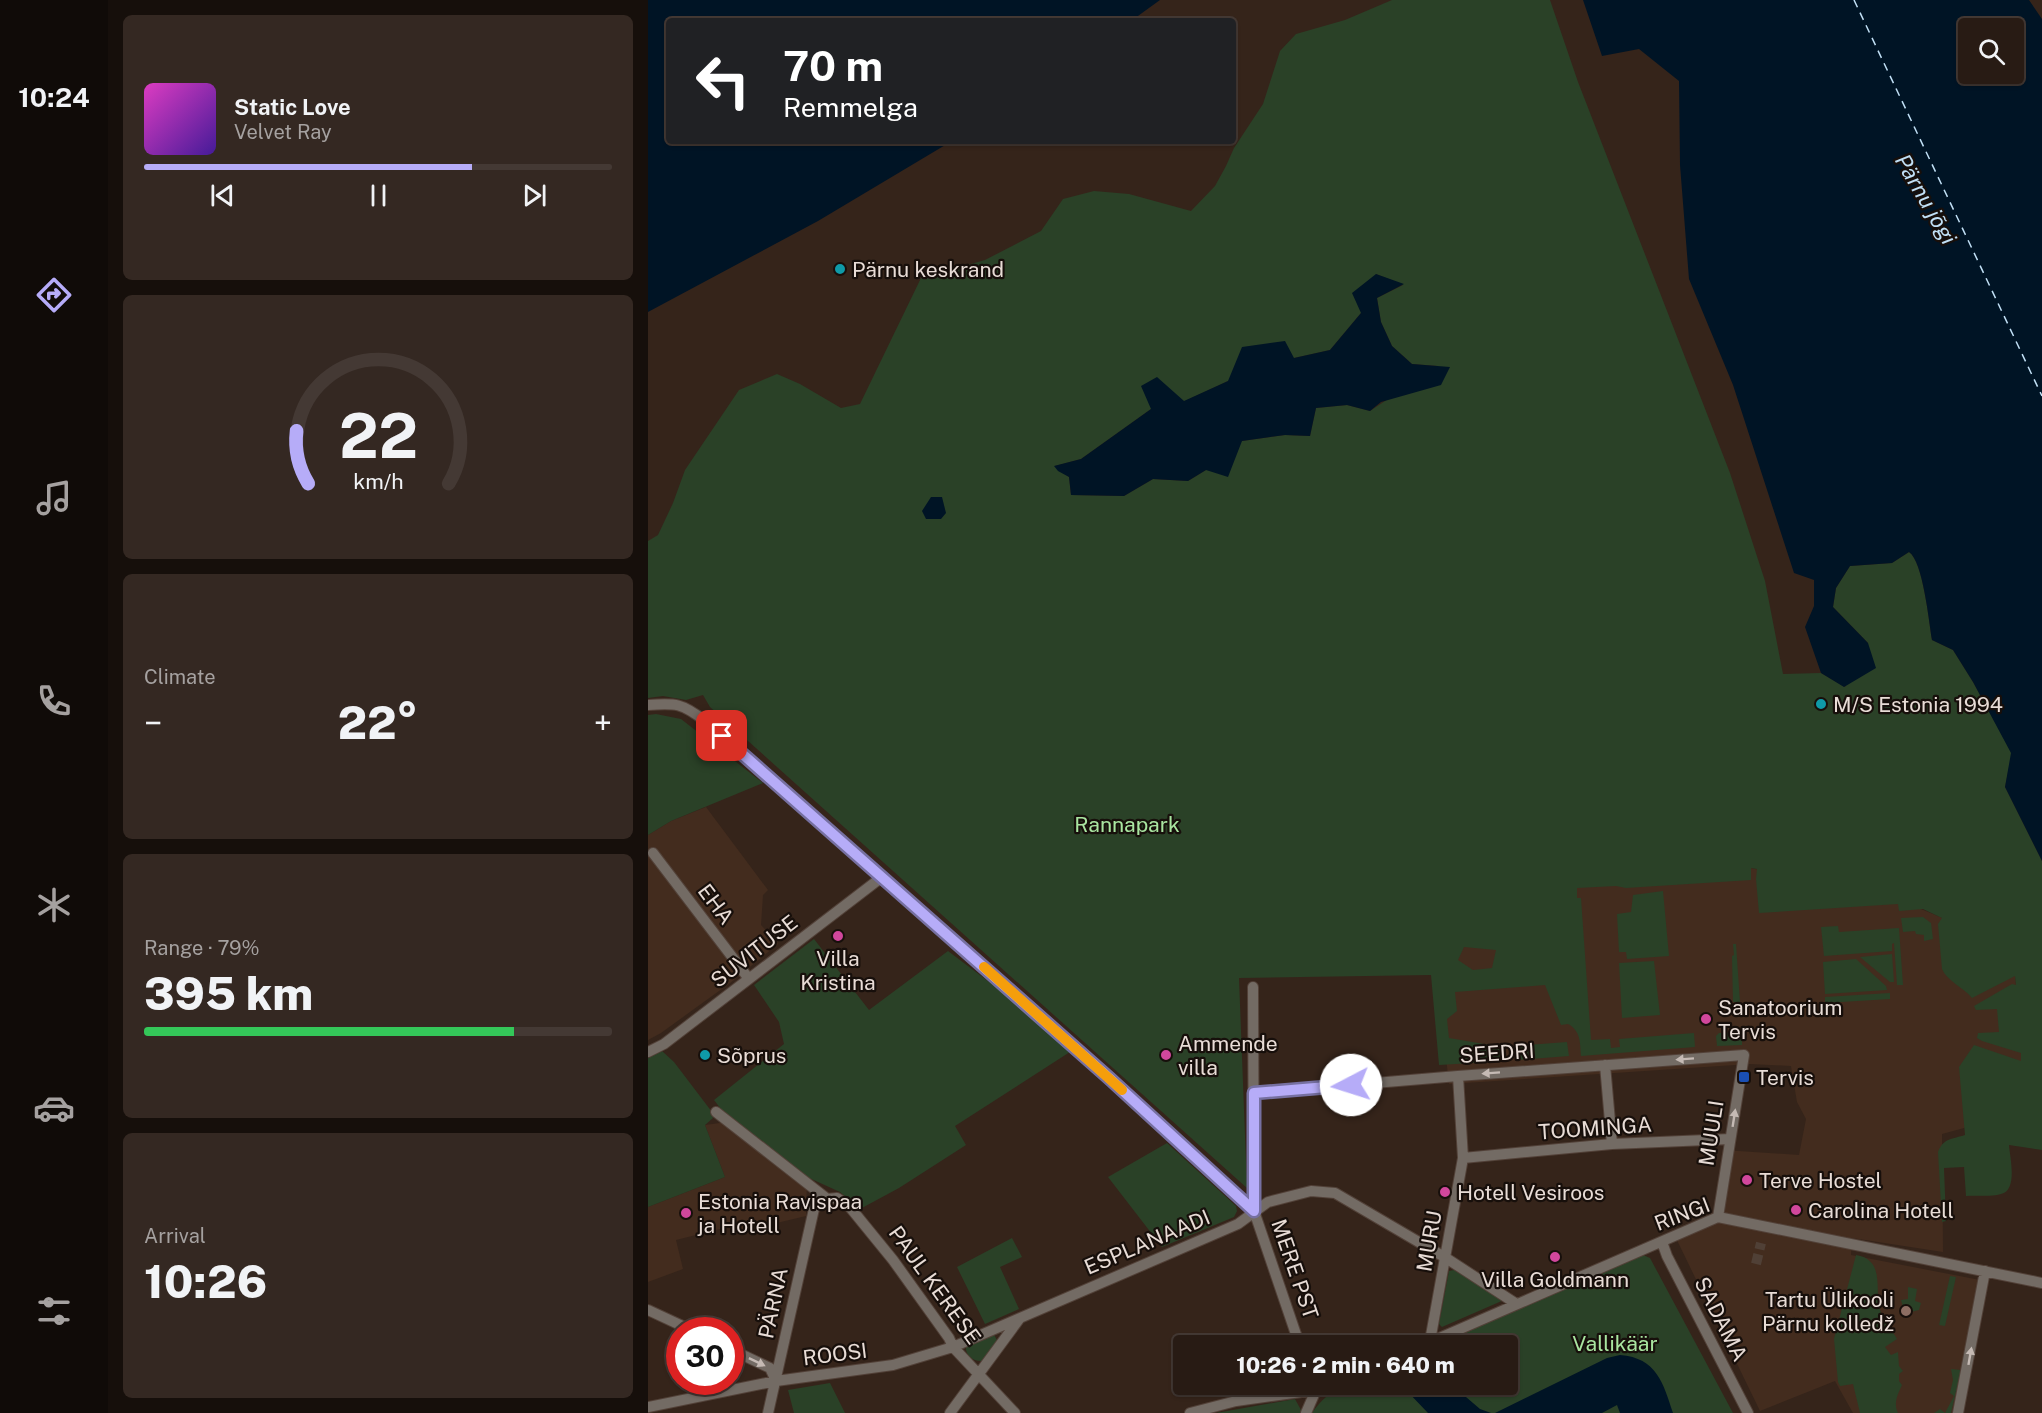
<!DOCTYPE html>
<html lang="en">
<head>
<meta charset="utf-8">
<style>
  :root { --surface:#281b14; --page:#342822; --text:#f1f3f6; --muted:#a5a1a0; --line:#443934; --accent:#b6acf8 }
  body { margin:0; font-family:"Public Sans",sans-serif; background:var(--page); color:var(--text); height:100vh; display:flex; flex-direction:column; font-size:22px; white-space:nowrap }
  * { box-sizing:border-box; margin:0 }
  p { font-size:20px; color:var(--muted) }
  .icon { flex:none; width:33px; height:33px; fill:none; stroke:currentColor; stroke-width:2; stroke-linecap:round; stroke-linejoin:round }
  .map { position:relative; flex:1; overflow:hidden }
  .side { display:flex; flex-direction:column; gap:15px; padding:15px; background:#160f0b; width:540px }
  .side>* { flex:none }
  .top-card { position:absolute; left:18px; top:18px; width:570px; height:126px; border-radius:6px; box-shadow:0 2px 4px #0004,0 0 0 2px var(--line); background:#202124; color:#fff; overflow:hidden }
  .buttons { position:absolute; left:1310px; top:18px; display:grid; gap:12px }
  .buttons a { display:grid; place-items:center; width:66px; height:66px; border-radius:6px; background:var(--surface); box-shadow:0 2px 4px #0004,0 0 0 2px var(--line); font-size:30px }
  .speed { position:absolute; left:18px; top:1317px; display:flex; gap:12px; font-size:30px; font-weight:700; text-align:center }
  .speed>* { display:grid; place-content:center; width:78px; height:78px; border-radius:50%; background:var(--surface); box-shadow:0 2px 4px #0004,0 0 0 2px var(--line); line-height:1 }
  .speed .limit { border:9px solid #d22; background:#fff; color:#111 }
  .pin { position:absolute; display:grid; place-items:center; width:51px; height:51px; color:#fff; margin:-26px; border-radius:12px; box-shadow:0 3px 9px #0006 }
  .me { position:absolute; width:66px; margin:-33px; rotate:265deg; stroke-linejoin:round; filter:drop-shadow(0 0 4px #0008) }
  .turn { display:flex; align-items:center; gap:21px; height:126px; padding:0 18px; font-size:27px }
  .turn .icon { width:78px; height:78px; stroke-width:2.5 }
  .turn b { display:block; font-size:42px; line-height:51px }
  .big { font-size:45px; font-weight:800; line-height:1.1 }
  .side .card { flex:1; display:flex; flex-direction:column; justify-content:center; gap:9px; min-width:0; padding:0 21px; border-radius:9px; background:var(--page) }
  .side .dial { align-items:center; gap:0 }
  .dial svg { height:156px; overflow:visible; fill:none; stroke:var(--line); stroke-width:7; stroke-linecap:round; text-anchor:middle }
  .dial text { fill:var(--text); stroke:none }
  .song { display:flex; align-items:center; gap:18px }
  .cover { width:72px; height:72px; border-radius:9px; background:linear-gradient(135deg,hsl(310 70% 55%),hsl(260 70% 35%)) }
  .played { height:6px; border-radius:3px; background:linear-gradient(90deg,var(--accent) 70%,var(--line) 70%) }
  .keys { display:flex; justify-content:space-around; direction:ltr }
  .heat { display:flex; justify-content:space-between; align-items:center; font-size:33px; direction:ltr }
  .charge { height:9px; border-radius:4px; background:linear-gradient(90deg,#34c759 79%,var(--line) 0) }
  .trip { position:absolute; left:525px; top:1335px; width:345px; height:60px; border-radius:6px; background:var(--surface); box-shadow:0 2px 4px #0004,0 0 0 2px var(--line); font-weight:800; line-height:60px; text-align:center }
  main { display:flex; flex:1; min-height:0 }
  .tab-bar { display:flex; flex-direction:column; width:108px; justify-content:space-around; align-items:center; background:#100b08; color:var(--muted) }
  .tab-bar .icon { width:42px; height:42px }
  .tab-bar .active { color:var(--accent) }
  .tab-bar b { font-size:27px; color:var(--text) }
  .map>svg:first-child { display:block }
</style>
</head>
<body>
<main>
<nav class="tab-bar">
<b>10:24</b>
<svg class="icon active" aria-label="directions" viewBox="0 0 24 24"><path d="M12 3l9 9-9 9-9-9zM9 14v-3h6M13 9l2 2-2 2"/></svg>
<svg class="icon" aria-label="music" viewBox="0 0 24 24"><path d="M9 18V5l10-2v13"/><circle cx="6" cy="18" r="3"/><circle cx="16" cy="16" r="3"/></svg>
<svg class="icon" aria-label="phone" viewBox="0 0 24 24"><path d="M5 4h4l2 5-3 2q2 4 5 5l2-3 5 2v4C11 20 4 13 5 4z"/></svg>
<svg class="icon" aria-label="climate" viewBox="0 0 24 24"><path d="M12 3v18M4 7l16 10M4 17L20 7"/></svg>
<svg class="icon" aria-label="car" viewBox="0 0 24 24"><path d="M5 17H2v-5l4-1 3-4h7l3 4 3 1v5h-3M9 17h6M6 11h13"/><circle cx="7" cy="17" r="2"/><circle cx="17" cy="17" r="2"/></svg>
<svg class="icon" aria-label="filters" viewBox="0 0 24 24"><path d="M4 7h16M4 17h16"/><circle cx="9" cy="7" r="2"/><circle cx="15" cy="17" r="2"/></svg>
</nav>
<section class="side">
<div class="card">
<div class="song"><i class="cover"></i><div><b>Static Love</b><p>Velvet Ray</p></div></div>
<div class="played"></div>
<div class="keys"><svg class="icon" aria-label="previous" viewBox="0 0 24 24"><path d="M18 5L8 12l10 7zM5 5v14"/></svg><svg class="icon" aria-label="pause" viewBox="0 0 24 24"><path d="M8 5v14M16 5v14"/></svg><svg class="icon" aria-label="next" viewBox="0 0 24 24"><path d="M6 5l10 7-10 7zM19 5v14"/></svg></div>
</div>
<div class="card dial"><svg viewBox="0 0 100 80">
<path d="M14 69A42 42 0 1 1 86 69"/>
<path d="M14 69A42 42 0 0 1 8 42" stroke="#b6acf8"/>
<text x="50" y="56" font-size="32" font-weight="700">22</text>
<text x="50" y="72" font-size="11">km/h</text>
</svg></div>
<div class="card"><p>Climate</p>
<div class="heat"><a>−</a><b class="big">22°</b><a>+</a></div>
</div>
<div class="card"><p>Range · 79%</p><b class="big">395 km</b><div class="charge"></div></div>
<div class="card"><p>Arrival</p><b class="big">10:26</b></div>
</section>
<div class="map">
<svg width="1394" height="1413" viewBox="0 0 1394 1413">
  <rect width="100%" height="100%" fill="#35241a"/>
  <path fill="#432c1e" d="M58,807L120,890L115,895L113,925L130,944L82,983L13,1033L0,1040V835L23,821Z
    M1070,861L1251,900L1348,940L1366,960L1374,1067L1338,1116L1316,1128L1294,1134L1295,1252L1204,1238L1203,1255L1332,1280L1304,1413H1205L1187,1381L1112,1411L1025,1232L1066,1213L1075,1150L1151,1155L1158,1119L1149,1102L1143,1066L1102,1064L801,1084L791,997L836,905Z
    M86,1121L159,1177L158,1216L100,1230L72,1229L28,1240L35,1269L0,1282V1207L77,1177L57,1125Z"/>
  <path fill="#2a4127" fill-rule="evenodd" d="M744,0H902L930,82L1082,473L1117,581L1135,674L1173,673L1197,687L1220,643L1185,607L1188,588L1202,566L1244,563L1261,552C1275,561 1281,622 1284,640L1305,650L1325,682L1364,753L1357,787L1394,861V1150L1361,1145C1362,1158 1370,1190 1353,1194C1343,1197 1329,1195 1318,1196L1316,1167L1296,1168L1298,1221L1294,1222L1290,1152C1295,1138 1305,1139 1317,1135L1311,1067L1326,1045L1373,1061V1053L1334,1041L1329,1038L1330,1033L1351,1032L1349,1009L1328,1010L1326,1006L1364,984L1368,985L1367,976L1324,998C1315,987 1299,981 1294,969L1290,924L1294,918L1275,909L1251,911L1250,904L1111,913L1108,879L1109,869L1103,868V880L978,888L968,886L929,888V898H933L943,1040L962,1039L963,1048L972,1047L971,1039L1046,1033L1047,1047L933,1056C932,1043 933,1031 920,1024L913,1025L897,985L807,992L809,1011L799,1019L801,1038L854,1047L856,1061L791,1065L783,975L591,978L599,1188L62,707L55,695L38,700L15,696L0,698V541L10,535L25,503L37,470L91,390L129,374L152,384L193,408L212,404L273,278L337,260L393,231L415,199L446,191L481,194L543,211L567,186L578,166L586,148L615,104L632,51L648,34L697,20ZM728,274L755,285L729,298L733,322L744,346L764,364L790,366L722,411L699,405L668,408L662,436L637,435L594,441L558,470L540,481L505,479L476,496L423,495L421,477L407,466L433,459L503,409L535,402L580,381L646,358L682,350L713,313ZM816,947L848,950L844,968L825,970L810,960Z
    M8,714L33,719L115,783L23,821L0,835V715Z
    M1015,891L1021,956L979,959L978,952H971L969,914L983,912L985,895Z
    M1275,917L1283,923L1285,939L1276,941V935L1268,934L1267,931L1255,932L1253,918Z
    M1190,926L1191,932L1251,928L1255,985H1249L1246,943L1244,944V951L1176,956L1173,927Z
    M166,939L221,1010L300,951L393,1021L425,1050L307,1126L318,1145L251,1188L212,1209L192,1192L159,1177L76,1113L66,1100L136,1044L131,1022L106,985Z
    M1085,944H1088L1092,1002H1085L1084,956L1086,955Z
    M1244,954L1246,982H1242L1212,957Z
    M1208,959L1238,986L1239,990L1177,994L1175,962Z
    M1006,961L1012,1015L974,1018L971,963Z
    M1242,993V999L1177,1003V997Z
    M1094,1032V1045L1069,1046L1068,1036L1071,1033Z
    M919,1042L921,1056L868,1060L867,1046Z
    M14,1051L26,1062L64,1112L65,1118L57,1125L77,1177L0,1207V1058Z
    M519,1143L588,1206L589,1211L586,1217L514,1247L460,1177Z
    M364,1238L374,1257L352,1267L371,1309L337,1324L309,1267Z
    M995,1255L1002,1258L1085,1413H664C673,1400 683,1391 697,1385L860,1384V1346L787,1345Z
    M1208,1255C1238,1260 1226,1290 1232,1310C1235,1320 1244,1330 1249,1339L1237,1347L1243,1355L1250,1352L1251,1366L1255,1371L1251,1374V1381L1254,1385C1250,1394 1245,1403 1250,1413H1212L1205,1384L1192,1386L1190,1382L1186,1339Z
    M806,1270L856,1300L794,1327L791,1324L801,1271Z
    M1302,1276L1308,1277L1297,1326L1291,1325Z
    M1260,1287L1269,1289L1267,1301L1273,1303L1271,1310L1263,1312L1255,1307L1253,1300L1260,1299Z
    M346,1335L349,1340L334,1361C326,1362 317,1355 318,1347Z
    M1303,1369L1313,1370L1303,1413H1286L1292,1409L1297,1413L1306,1396L1302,1393L1305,1380Z
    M182,1383L197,1413H146L140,1390Z
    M647,1399L653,1410L652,1413H568Z"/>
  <path fill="#001425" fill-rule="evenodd" d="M0,0H512L483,21H21V141H304L170,221L0,312Z
    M935,0H1381L1394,19V861L1357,787L1363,753L1325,682L1305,650L1284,640C1281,622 1275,561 1261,552L1244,563L1202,566L1188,588L1185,607L1220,643L1228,668L1196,687L1173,673L1157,627L1166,606V580L1146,573L1085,385L1041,279L1032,165L1031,81L991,49L954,56ZM1320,28H1365V74H1320Z
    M728,274L756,284L729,298L733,322L744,346L764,364L802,367L793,385L733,402L722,411L699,405L668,408L662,436L637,435L594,441L580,477L558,470L540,481L505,479L476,496L423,495L421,477L410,471L406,466L433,459L503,409L493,386L509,377L536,401L580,381L594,347L637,341L646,358L682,350L713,313L704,293Z
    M283,497H294L298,513L293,519H278L274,511Z
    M972,1355C1009,1358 1015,1383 1025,1413H972L969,1405L954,1413H847L959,1358Z
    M771,1384L804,1385L832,1409L843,1413H780L758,1390Z"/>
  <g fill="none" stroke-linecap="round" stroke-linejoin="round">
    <path stroke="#c1e0f6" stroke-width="1.5" stroke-dasharray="8 6" stroke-linecap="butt" d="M1206,0L1394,396"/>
    <path stroke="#504036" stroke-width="10" stroke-dasharray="10 5" stroke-linecap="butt" d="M1108,1264L1113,1243"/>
    <g stroke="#524138" stroke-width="12">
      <path id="minor" d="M0,705C28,703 34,703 57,721L461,1078L606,1211L652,1346
        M5,853L101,979
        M605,987L606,1211
        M0,1052L16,1044L234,877
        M957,1065L964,1144
        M606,1093L810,1076L1096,1055L1070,1217
        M68,1112L178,1198
        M815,1158L964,1144L1082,1139
        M1014,1242L1019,1256L1100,1413
        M0,1310L43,1330
        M782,1341L815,1158L810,1076
        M773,1346L1070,1217L1394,1283
        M82,1349L122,1368L128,1381
        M0,1407L128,1381L245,1365L305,1347L372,1318
        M120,1413L168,1200L189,1198L201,1206L245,1260L301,1338L305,1347L367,1413
        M302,1413L372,1318L590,1224L620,1202L663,1191L687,1193L798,1258L867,1303
        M542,1413L588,1401L668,1390L680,1384
        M658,1413L668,1390L666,1385
        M1310,1413L1337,1271"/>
    </g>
    <use href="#minor" stroke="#736b64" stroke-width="10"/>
  </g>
  <defs><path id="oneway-solid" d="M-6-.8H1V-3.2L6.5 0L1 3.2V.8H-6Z" transform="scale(1.5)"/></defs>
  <g fill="#c5bab4">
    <use href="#oneway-solid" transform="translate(1037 1059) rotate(176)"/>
    <use href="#oneway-solid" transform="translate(843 1073) rotate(176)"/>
    <use href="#oneway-solid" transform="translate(1086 1118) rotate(-81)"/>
    <use href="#oneway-solid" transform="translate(1322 1356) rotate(-80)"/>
    <use href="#oneway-solid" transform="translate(109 1362) rotate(26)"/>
  </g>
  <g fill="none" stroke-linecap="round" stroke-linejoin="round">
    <g stroke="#7670a1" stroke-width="15">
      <path id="route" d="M74,736L461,1078L606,1211V1093L703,1085"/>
    </g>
    <use href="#route" stroke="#b6acf8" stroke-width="10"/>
    <path stroke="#f59e0b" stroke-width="10" d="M336,967L474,1090"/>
  </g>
  <g fill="#0f9aa8" stroke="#170f0b" stroke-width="2">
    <circle cx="192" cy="269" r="6"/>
    <circle cx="1173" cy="704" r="6"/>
    <circle cx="57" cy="1055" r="6"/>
  </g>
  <g fill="#d1479c" stroke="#170f0b" stroke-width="2">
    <circle cx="190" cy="936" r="6"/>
    <circle cx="1058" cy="1019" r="6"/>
    <circle cx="518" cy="1055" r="6"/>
    <circle cx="1099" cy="1180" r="6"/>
    <circle cx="797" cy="1192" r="6"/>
    <circle cx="1148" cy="1210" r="6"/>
    <circle cx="38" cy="1213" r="6"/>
    <circle cx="907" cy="1257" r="6"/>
  </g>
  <rect fill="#1a4fb4" stroke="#170f0b" stroke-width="2" x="1090" y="1071" width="12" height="12" rx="3"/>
  <circle fill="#8d6e63" stroke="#170f0b" stroke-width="2" cx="1258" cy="1311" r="6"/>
  <g text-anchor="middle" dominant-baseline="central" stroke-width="4.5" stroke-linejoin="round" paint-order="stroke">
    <g font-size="21" fill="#e8dcd6" stroke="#170f0b" text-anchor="start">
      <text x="204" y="269">Pärnu keskrand</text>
      <text x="1185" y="704">M/S Estonia 1994</text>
      <text x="190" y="958" text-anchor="middle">Villa<tspan x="190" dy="24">Kristina</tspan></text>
      <text x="1070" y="1007">Sanatoorium<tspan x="1070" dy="24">Tervis</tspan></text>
      <text x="530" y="1043">Ammende<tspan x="530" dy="24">villa</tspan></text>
      <text x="69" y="1055">Sõprus</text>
      <text x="1108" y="1077">Tervis</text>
      <text x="1111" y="1180">Terve Hostel</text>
      <text x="809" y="1192">Hotell Vesiroos</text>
      <text x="50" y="1201">Estonia Ravispaa<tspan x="50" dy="24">ja Hotell</tspan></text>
      <text x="1160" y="1210">Carolina Hotell</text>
      <text x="907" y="1279" text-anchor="middle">Villa Goldmann</text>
      <text x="1246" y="1299" text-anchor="end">Tartu Ülikooli<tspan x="1246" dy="24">Pärnu kolledž</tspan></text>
    </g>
    <g font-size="21" fill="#a9e5a0" stroke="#170f0b">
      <text x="479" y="824">Rannapark</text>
      <text x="967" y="1343">Vallikäär</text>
    </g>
    <g font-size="21" fill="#e8dcd6" stroke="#170f0b">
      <text transform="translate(68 904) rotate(53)">EHA</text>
      <text transform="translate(106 951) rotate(-38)">SUVITUSE</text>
      <text transform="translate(849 1053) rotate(-4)">SEEDRI</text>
      <text transform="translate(947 1128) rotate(-4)">TOOMINGA</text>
      <text transform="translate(1063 1133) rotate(-81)">MUULI</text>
      <text transform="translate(1034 1214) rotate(-21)">RINGI</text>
      <text transform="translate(781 1241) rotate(-80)">MURU</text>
      <text transform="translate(499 1242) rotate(-23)">ESPLANAADI</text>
      <text transform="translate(647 1269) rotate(71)">MERE PST</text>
      <text transform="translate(287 1285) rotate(54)">PAUL KERESE</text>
      <text transform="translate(125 1303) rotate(-78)">PÄRNA</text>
      <text transform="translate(1073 1319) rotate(63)">SADAMA</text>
      <text transform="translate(187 1354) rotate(-7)">ROOSI</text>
    </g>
    <g font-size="22" font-style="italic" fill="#c1e0f6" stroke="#170f0b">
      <text transform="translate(1278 199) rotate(60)">Pärnu jõgi</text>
    </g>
  </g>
</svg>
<div class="buttons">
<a><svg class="icon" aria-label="search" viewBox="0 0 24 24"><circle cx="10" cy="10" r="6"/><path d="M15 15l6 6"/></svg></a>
</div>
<div class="speed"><div class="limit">30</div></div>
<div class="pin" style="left:74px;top:736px;background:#d93025"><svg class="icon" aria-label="arrive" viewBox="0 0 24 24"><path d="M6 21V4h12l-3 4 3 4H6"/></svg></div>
<svg class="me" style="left:703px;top:1085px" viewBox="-20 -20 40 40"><circle r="19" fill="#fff"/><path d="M0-13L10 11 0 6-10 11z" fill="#b6acf8"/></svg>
<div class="trip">10:26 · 2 min · 640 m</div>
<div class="top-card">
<div class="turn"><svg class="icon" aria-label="left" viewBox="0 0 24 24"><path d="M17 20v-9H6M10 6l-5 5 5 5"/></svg><div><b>70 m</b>Remmelga</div></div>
</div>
</div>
</main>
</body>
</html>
